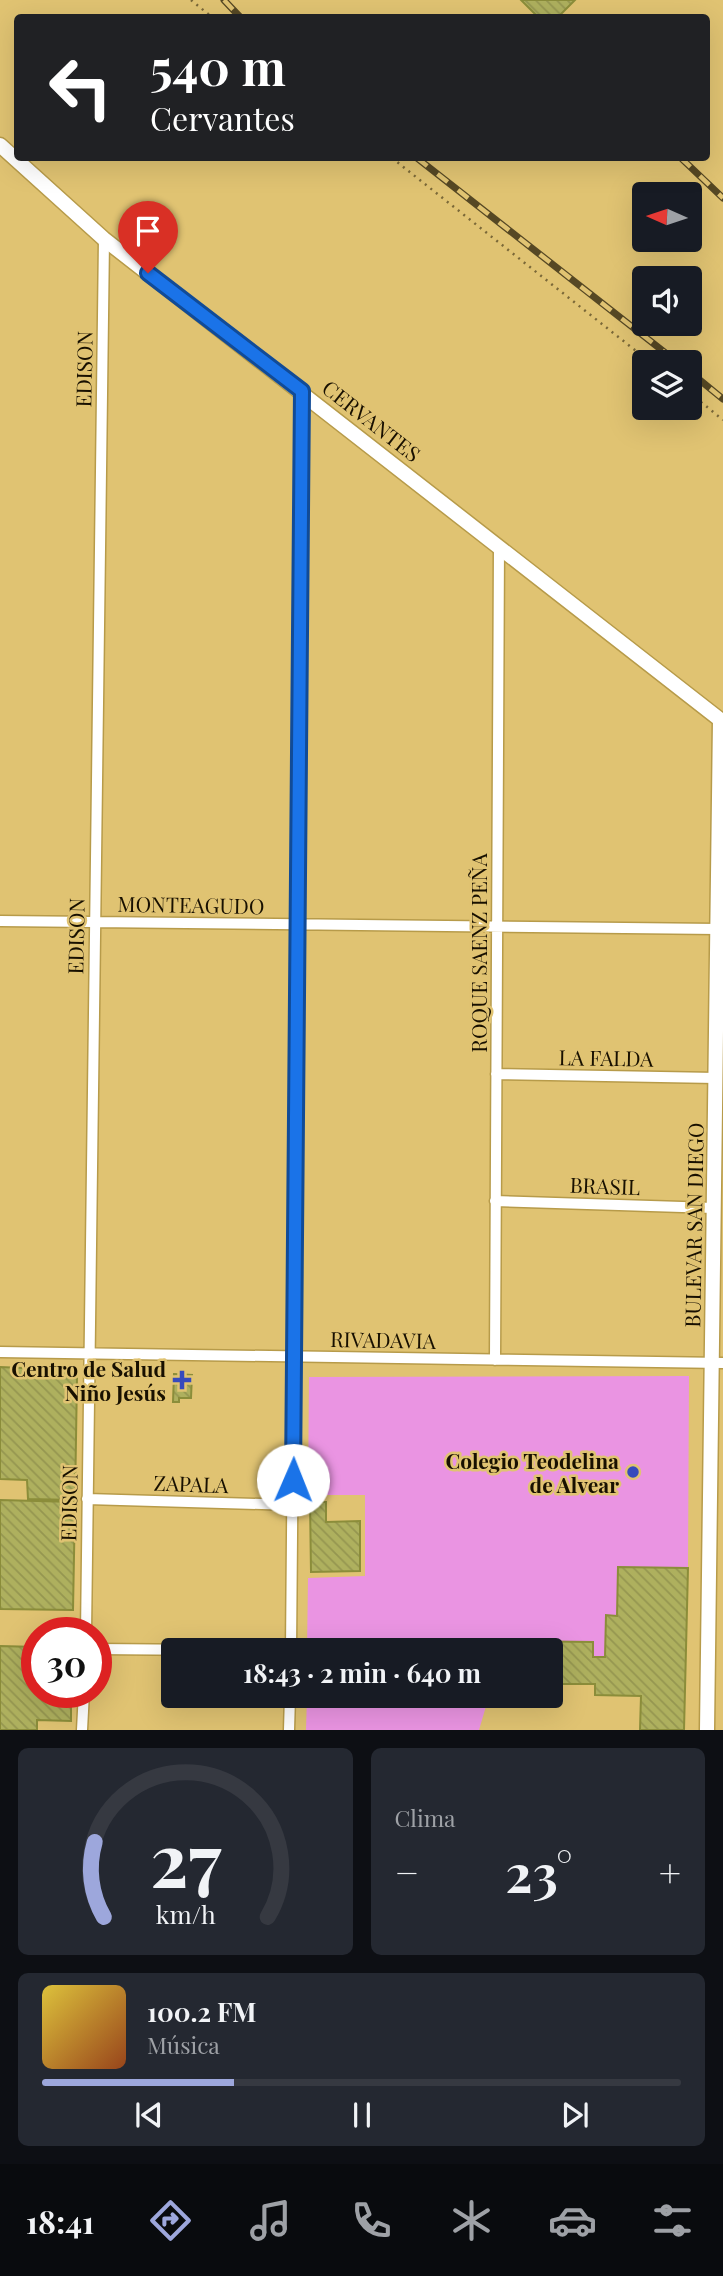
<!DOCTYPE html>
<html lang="es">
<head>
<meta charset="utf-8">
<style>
  :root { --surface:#171b24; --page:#242831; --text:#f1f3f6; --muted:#9ea1a6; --line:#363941; --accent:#9da7dc }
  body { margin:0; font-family:"Playfair Display",serif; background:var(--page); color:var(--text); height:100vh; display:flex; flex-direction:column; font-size:26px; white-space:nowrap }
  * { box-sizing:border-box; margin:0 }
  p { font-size:23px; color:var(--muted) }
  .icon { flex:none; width:38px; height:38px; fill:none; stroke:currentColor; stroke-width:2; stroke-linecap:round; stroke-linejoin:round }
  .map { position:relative; height:1730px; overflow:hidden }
  .side { display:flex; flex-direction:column; gap:18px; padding:18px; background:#0d0f14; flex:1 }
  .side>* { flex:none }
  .guide { position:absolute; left:14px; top:14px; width:696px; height:147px; border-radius:7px; box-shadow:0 7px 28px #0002; background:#202124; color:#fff; overflow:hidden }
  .needle { width:46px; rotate:273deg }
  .buttons { position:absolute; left:632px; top:182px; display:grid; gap:14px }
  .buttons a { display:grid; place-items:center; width:70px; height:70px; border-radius:7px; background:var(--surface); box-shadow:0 7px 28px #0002; font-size:35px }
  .speed { position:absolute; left:21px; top:1617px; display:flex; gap:14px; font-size:35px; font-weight:700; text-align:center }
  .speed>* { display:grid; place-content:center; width:91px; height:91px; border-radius:50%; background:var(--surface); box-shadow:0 7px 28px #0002; line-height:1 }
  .speed .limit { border:10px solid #d22; background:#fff; color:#111 }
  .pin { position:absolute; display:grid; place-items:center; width:60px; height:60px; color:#fff; margin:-72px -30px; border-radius:50% 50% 50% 0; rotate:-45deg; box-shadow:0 0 7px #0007 }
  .pin .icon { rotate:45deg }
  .me { position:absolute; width:77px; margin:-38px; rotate:1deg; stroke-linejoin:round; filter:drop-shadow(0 0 5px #0008) }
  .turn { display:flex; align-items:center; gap:24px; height:147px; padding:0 21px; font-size:32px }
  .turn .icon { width:91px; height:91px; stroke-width:2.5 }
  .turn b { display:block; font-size:49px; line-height:60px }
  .big { font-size:52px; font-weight:700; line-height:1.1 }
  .side .tile { flex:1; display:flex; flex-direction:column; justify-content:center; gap:10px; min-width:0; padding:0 24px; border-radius:10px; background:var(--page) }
  .side .dial { align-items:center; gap:0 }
  .dial svg { height:182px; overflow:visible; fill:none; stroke:var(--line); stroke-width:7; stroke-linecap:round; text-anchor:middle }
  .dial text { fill:var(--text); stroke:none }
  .song { display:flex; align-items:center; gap:21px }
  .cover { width:84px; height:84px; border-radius:10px; background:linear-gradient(135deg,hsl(50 70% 55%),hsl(20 70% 35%)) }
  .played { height:7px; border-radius:4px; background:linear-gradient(90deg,var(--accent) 30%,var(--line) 30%) }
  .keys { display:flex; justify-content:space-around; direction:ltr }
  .heat { display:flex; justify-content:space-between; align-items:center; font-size:38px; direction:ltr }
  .side .tiles { flex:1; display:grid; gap:18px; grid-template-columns:1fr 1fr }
  .tile:last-child { grid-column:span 2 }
  .trip { position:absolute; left:161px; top:1638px; width:402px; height:70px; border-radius:7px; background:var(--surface); box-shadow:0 7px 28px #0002; font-weight:700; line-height:70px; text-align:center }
  .menu { display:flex; height:112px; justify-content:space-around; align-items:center; background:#090b0e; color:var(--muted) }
  .menu .icon { width:49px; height:49px }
  .menu .selected { color:var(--accent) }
  .menu b { font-size:32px; color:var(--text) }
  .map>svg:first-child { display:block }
</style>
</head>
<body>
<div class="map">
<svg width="723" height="1730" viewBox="0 0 723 1730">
  <defs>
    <pattern id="building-back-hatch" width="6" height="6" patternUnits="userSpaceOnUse" patternTransform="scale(1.75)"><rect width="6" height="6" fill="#aeb05e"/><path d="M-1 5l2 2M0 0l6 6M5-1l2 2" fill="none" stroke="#959650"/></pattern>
  </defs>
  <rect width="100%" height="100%" fill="#e0c372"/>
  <path fill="#ea94e2" d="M689,1376L688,1568L618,1567L617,1616H606L605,1657H593L592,1642L503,1641L502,1650H307L308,1578L365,1576V1495H308L309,1377Z
    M307,1696H489L479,1730H306Z"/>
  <path fill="url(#building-back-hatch)" stroke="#8b8d3a" stroke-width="2" d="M521,0H575L557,18H539Z
    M0,1367L68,1370L77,1378L75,1500L28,1499L27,1480L0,1479Z
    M174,1374L192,1375L191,1398H179V1402H173Z
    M0,1500L75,1502L73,1610L0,1609Z
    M310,1502H326V1522L360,1521V1571L311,1572Z
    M618,1567L688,1568L684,1730H640L641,1696L595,1695V1684H551V1650H502V1641L593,1642V1657H605L606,1615L617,1616Z
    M0,1646L37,1647V1692H71V1721L37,1720V1730H0Z"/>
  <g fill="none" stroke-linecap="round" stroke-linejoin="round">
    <g stroke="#b79b4a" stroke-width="13">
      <path id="minor" d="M0,921L718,929
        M496,1074L716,1078
        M495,1201L714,1208
        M0,1352L723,1363
        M495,1360L499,546
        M87,1499L293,1505
        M86,1633L104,239
        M96,1649L214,1650
        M291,1650L302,391
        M82,1730L84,1692
        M289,1730L290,1696"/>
    </g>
    <g stroke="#b79b4a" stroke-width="17">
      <path id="tertiary" d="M0,145L104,239L723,722
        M707,1730L720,720"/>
    </g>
    <path stroke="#7a6838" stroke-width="2.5" stroke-dasharray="2 5" stroke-linecap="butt" d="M191,0L213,18
      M392,158L650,362
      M690,393L723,420"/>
    <use href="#minor" stroke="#fff" stroke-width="10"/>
    <use href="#tertiary" stroke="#fff" stroke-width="14"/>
    <g stroke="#564824" stroke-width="7">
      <path id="rail" d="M224,0L241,18
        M417,158L677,362
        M681,158L723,198
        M690,372L723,399"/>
    </g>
    <use href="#rail" stroke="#e0c372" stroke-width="4.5" stroke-dasharray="13" stroke-linecap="butt"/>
  </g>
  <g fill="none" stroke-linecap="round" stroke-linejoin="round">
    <g stroke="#114b97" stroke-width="18">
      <path id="route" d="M148,273L302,391L293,1480"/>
    </g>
    <use href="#route" stroke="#1a73e8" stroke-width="12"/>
  </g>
  <g fill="#364abc" stroke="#e0c372" stroke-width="2.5">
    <path d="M178.5 1369.5h7v7h7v7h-7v7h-7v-7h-7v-7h7z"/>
    <circle cx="633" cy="1472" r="7"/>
  </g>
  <g text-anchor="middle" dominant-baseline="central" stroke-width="5" stroke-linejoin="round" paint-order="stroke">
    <g font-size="21" fill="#181000" stroke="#e0c372">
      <text transform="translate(83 369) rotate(-89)">EDISON</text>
      <text transform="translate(372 420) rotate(38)">CERVANTES</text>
      <text transform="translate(191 904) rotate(1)">MONTEAGUDO</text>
      <text transform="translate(75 936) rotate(-89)">EDISON</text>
      <text transform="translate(478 953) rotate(-90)">ROQUE SAENZ PEÑA</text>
      <text transform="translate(606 1057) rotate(1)">LA FALDA</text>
      <text transform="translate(605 1185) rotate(2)">BRASIL</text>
      <text transform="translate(693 1225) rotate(-89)">BULEVAR SAN DIEGO</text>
      <text transform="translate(383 1339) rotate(1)">RIVADAVIA</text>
      <text transform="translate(191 1483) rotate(2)">ZAPALA</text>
      <text transform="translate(68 1503) rotate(-89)">EDISON</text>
    </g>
    <g font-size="21" font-weight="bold" fill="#181000" stroke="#e0c372" text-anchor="end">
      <text x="166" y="1368">Centro de Salud<tspan x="166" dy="24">Niño Jesús</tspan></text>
      <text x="619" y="1460">Colegio Teodelina<tspan x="619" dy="24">de Alvear</tspan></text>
    </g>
  </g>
</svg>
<div class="buttons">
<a><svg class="needle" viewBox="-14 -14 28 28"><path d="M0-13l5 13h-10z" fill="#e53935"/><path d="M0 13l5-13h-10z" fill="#9ea1a6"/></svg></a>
<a><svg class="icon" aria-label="sound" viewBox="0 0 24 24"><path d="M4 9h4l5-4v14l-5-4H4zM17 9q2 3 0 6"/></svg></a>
<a><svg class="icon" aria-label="layers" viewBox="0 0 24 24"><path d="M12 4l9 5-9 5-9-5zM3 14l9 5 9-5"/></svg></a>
</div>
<div class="speed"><div class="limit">30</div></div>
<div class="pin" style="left:148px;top:273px;background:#d93025"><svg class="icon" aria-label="arrive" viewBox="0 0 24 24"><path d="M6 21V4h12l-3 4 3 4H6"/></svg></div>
<svg class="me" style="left:293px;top:1480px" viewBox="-20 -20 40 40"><circle r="19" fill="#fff"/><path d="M0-13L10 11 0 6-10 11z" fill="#1a73e8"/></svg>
<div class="trip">18:43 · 2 min · 640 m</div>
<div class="guide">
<div class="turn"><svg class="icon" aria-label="left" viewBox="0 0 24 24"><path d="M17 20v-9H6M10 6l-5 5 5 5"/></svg><div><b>540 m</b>Cervantes</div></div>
</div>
</div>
<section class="side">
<div class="tiles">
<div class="tile dial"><svg viewBox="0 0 100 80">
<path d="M14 69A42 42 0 1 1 86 69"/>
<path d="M14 69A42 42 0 0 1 10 36" stroke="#9da7dc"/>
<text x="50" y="56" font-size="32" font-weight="700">27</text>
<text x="50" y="72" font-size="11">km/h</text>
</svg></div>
<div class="tile"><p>Clima</p>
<div class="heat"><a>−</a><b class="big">23°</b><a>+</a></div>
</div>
<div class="tile">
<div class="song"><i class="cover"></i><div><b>100.2 FM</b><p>Música</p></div></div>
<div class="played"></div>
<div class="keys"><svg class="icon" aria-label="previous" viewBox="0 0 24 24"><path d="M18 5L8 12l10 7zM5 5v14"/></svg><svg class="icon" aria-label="pause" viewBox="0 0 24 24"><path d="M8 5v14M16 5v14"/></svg><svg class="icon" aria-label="next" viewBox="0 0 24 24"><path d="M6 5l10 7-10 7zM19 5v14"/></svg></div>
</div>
</div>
</section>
<nav class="menu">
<b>18:41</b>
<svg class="icon selected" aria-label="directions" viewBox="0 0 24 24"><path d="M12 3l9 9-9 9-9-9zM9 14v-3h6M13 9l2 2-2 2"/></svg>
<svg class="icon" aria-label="music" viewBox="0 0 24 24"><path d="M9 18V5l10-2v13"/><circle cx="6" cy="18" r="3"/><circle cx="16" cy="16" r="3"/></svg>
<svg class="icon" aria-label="phone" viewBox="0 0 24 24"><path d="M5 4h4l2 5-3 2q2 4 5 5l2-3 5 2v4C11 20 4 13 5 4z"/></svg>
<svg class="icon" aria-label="climate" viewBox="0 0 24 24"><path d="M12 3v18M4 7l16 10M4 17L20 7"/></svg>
<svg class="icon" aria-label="car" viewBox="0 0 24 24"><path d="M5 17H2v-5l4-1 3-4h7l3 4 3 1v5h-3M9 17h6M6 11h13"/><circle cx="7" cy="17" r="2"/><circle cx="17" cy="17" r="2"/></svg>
<svg class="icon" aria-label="filters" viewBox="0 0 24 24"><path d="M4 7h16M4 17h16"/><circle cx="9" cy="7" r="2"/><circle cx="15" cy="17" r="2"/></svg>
</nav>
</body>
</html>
